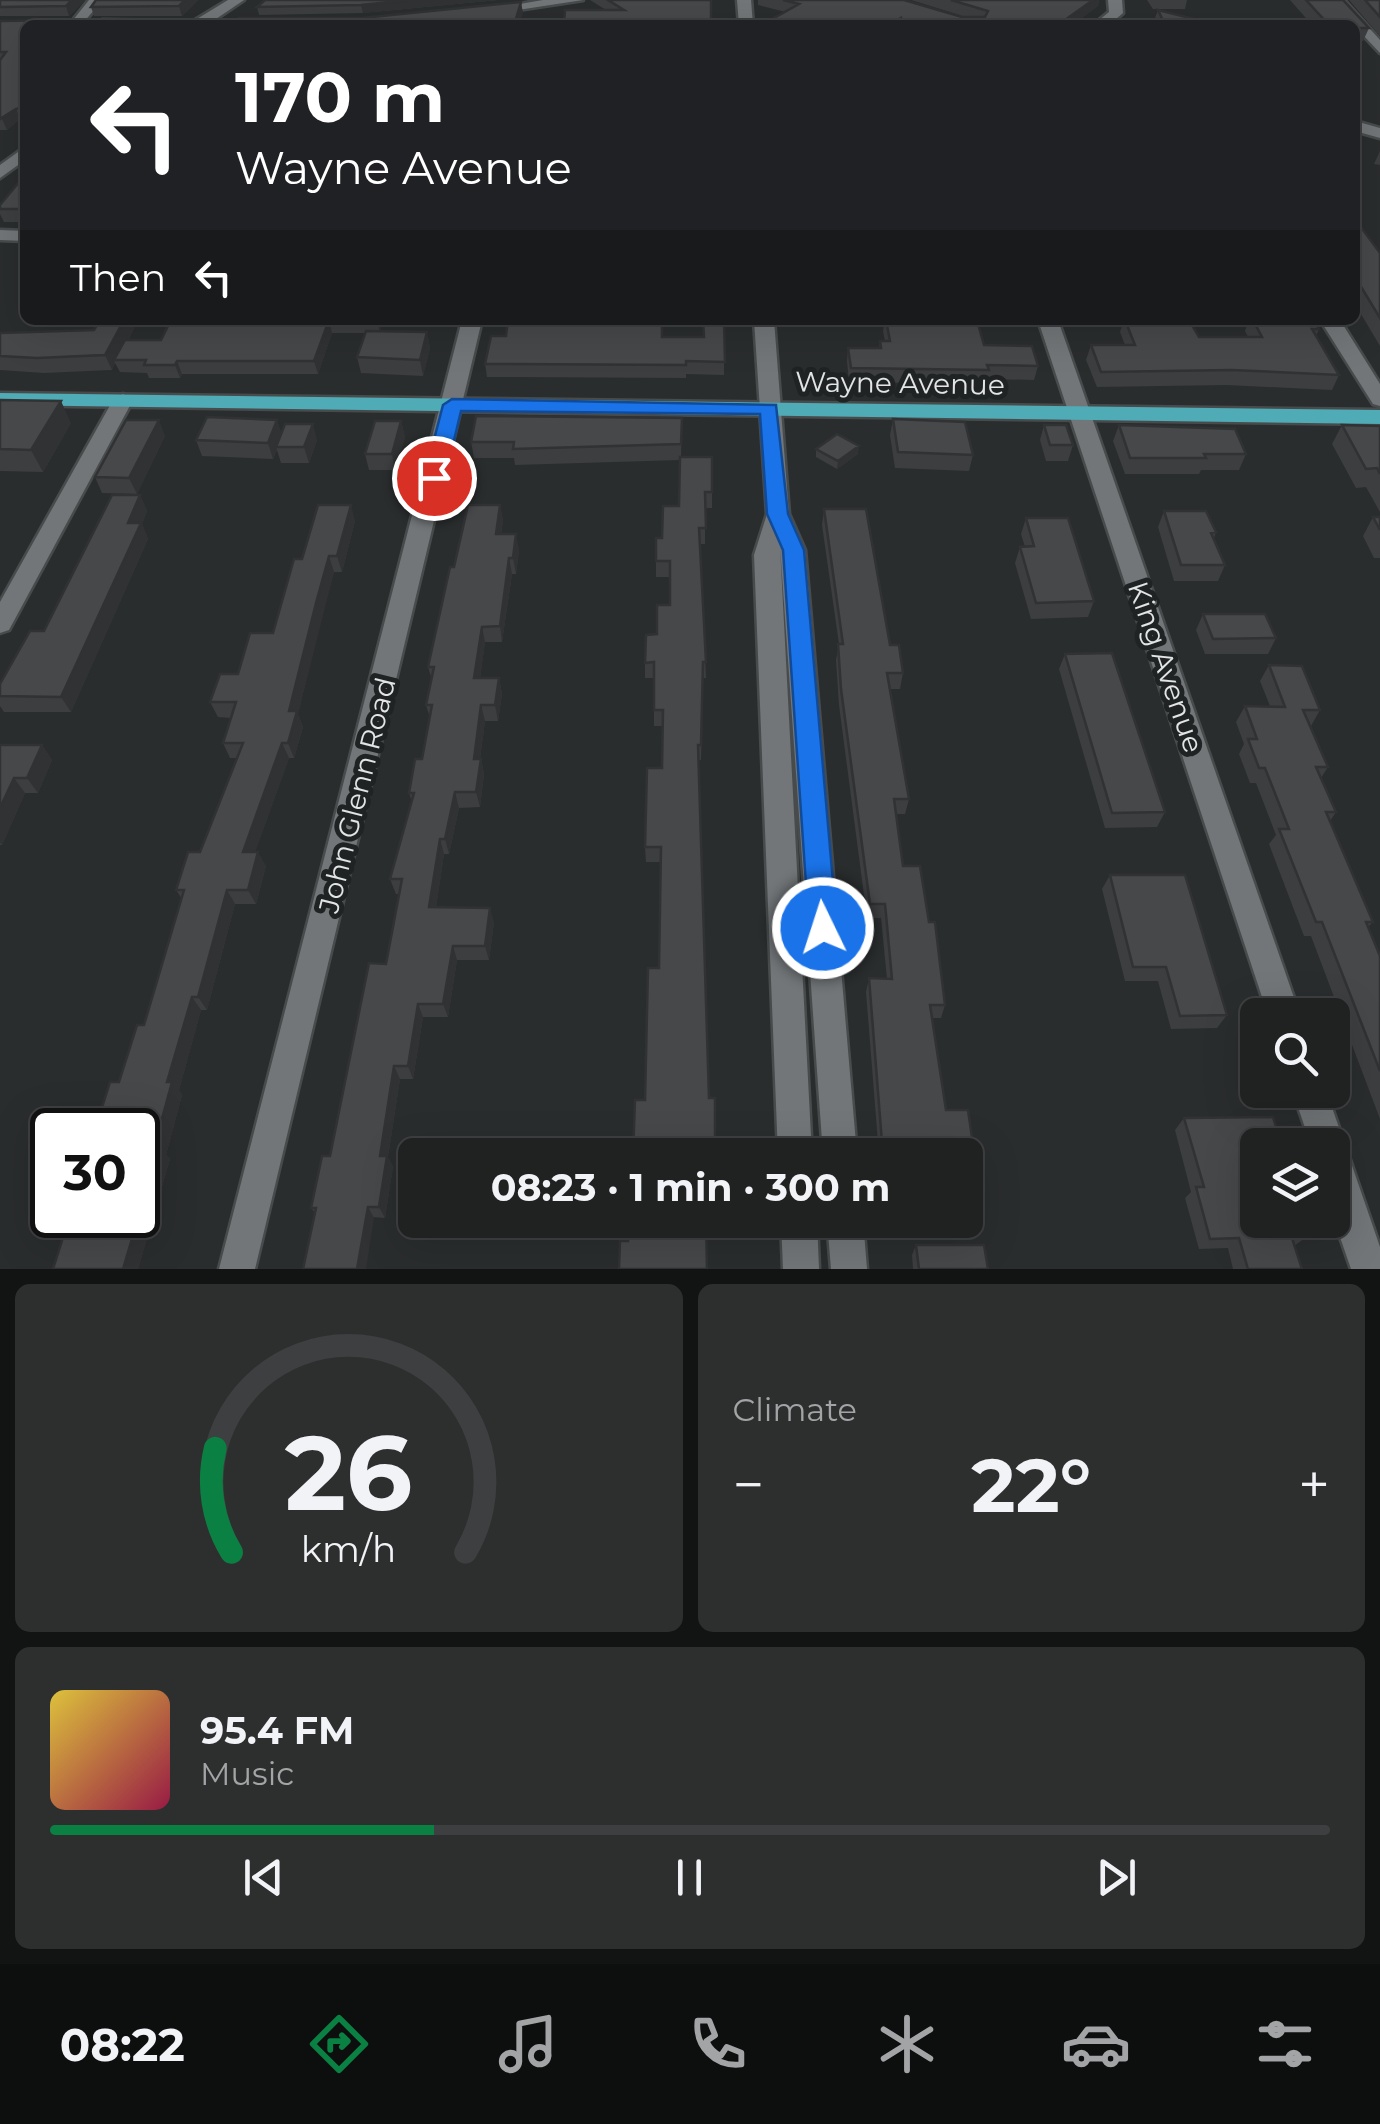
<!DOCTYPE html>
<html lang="en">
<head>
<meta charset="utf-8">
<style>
  :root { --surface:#202222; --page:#2d2f2f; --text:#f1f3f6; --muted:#a2a4a5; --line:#3d3f40; --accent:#0b8043 }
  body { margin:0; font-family:Montserrat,sans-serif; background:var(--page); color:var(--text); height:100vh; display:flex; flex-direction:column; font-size:38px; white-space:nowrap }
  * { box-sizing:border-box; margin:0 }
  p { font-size:32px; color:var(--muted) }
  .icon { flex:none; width:55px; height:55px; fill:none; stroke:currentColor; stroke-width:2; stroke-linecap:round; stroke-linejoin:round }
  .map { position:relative; height:1269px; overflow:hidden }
  .side { display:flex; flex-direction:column; gap:15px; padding:15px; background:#121313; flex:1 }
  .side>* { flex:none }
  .hud { position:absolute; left:20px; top:20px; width:1340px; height:305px; border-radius:15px; box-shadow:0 10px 40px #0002,0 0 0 2px var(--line); background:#202124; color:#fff; overflow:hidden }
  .fabs { position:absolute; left:1240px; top:998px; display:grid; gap:20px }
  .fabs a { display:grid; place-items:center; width:110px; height:110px; border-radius:15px; background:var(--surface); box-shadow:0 10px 40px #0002,0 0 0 2px var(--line); font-size:50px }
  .speed { position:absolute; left:30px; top:1108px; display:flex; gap:20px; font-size:50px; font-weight:700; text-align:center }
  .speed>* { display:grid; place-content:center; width:130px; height:130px; border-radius:50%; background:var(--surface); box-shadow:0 10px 40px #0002,0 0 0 2px var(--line); line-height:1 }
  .speed .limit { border:5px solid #111; border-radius:15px; background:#fff; color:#111 }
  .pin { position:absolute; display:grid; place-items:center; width:85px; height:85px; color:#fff; margin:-42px; border:5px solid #fff; border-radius:50%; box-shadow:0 2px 10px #0007 }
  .me { position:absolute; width:110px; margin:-55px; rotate:356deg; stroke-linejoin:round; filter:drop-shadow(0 0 8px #0008) }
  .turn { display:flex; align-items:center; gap:35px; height:210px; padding:0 50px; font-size:45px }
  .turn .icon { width:130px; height:130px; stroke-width:2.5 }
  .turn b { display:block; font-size:70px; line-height:85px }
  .then { display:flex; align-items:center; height:95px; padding:0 50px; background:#0003; gap:20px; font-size:38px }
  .big { font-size:75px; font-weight:700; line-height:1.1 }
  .side .card { flex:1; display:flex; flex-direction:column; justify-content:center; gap:15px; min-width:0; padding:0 35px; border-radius:15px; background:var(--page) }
  .side .dial { align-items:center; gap:0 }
  .dial svg { height:260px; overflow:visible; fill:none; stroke:var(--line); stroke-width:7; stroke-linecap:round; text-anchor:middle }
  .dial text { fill:var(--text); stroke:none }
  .song { display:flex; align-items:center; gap:30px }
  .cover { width:120px; height:120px; border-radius:15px; background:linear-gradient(135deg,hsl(50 70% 55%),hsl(340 70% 35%)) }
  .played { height:10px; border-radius:5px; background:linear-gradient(90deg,var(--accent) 30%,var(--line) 30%) }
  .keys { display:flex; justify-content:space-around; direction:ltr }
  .heat { display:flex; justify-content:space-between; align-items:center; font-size:55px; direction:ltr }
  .side .tiles { flex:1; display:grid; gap:15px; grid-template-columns:1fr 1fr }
  .card:last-child { grid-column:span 2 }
  .trip { position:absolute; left:398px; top:1138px; width:585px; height:100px; border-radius:15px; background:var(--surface); box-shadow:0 10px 40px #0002,0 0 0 2px var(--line); font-weight:700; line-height:100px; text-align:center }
  .tabs { display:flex; height:160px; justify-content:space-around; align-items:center; background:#0d0e0e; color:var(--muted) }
  .tabs .icon { width:70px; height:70px }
  .tabs .current { color:var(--accent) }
  .tabs b { font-size:45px; color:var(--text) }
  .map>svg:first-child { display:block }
</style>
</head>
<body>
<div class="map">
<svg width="1380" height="1269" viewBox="0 0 1380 1269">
  <rect width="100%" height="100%" fill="#2a2d2e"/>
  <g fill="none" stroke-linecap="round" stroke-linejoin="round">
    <g stroke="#484b4c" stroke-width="5">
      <path id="minor" d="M89,0H103L81,25H69Z
        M228,0H244L213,21H252L259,25H187Z
        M543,0H583L492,14L485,10Z
        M737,0H751L753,25H739Z
        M1108,0H1122L1123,13L1109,25H1093L1109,12Z
        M1330,0H1344L1380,40V53Z
        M102,20L167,21L174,25H96Z
        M1355,121L1380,128V138L1355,131Z
        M25,147V160L0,178V165Z
        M0,230L25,231V241L0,240Z
        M462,320H482L255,1269H219Z
        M754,320H774L789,514L805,550L857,1155H823L780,547L812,1155H778L754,555L767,514Z
        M1038,320H1058L1300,1015H1268Z
        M1320,320H1340L1380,384V406L1373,404Z
        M123,394L133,400L9,630L0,633V602L113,400Z
        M1292,1090H1326L1380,1247V1269H1351L1332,1214V1145H1311Z
        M781,1220H817L819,1269H783Z
        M827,1220H863L867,1269H831Z"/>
    </g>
    <g stroke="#484b4c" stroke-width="5">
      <path id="major" d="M0,393L1380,410V424L0,405Z"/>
    </g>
    <use href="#minor" fill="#727678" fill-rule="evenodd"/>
    <use href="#major" fill="#4fabb6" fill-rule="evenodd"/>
  </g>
  <path fill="#3c3e40" d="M0,0H85L69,16H0Z
    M198,0L182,16H94L91,7Z
    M265,0H498L363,13L259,15L257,7Z
    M590,0H711V25L606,10Z
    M758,0H904L966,17L911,0H1099L1098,6L1072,25H774V18L785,12L758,5Z
    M1147,0H1187L1185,9H1153Z
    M1290,0H1343L1369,28L1363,41H1355V25H1312Z
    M1349,0H1380V36Z
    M1158,10L1200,25H1156L1154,21Z
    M132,19L134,25H25V119H20L7,130H0V21Z
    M1380,151V165L1374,164Z
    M25,175V222H4L0,214V205Z
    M1355,219L1380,253V346L1355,304Z
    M100,320H138L128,340H161L171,320H383L380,332H427L430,348L423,376L361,373L357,357L366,333H332L318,374H182L180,378H149L147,373L120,372L115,363L112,370L44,373L0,370V333L94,330Z
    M724,320V375L686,374V378L487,377L485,364L506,336L703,337Z
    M885,320H977L984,345L1038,366L1034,380L987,379L986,384L849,382L847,361L848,348H879L880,341H885L883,331Z
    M1124,320H1189L1199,337H1248L1245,331L1249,320H1314L1319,329L1316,336L1339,375L1332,390L1226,385L1097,387L1086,360L1091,345H1125L1120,332Z
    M0,400L71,423L43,472L0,471Z
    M682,418L681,457H712V508H705V544H700L706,678H703L701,760H698L645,1100L659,968L661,862H646L645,847L662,768L663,726H654V678H645V663L670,605V577H656V561L662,538L679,506L680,460L515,465L514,458H474L471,442Z
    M893,419L973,455L969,471L895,468L890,435Z
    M277,420L281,433L317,440L309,463H281L277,450L273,459L202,456L196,440Z
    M401,421L405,437L395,470H369L365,454Z
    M1044,425L1073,445L1068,461H1046L1040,440Z
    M1119,425L1246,454L1239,470H1201L1199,474H1125L1113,441Z
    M1342,425L1380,426V512L1366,487L1356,488L1332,444Z
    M165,436L137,494L102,493L95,477Z
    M816,449L858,454L837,469L816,457Z
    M140,495L147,511L142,524L148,539L71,712H4L0,706V684L44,631Z
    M500,505L503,521L501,534L519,550L516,574H512L502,642H485L480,678H499L502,694L498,721H485L480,759H481L484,774L480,807L459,808L449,854H444L436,907L494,922L489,960H457L448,1017H423L413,1079H400L388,1157L393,1167L385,1218L315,1213L311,1208L330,1156L386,964L400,894H396L390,879L412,802L409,793L422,759L430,718L426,705L432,680L428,667L454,567Z
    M824,509L903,673L900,689H890L909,799L905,814H896L903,866L929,922L945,1005L941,1018H932L946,1110L975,1158L969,1169H965V1155H879L866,992L869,978L887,979L881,918H867L839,705L836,660L839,644L822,525Z
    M1164,511L1216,532L1214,538L1225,565L1218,581H1174L1158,527Z
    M1373,517H1380V558H1374L1363,536Z
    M1026,518L1094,601L1088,617L1031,619L1015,563L1020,547H1025L1021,534Z
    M355,521L342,572H334L321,619L298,714L303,727L294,758H289L255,852L266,866L256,904H235L207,1010H201L179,1090L182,1095L166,1155L170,1159L138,1269H53L119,1082L144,1025L182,899L176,890L200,852L237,758H230L223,743L231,718L218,717L210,702L238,674L273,633L302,559Z
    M1203,614L1276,638L1268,654H1205L1196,630Z
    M1065,654L1165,812L1157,827L1105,828L1059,669Z
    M1269,665L1320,710L1311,726L1328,767L1321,778L1336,812L1330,821L1373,922L1368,927L1380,956V1119L1311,936H1304L1269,844L1276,835L1256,783H1250L1239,754L1244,744L1236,722L1245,706H1270L1260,681Z
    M0,745H42L52,760L38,793H25L2,845H0Z
    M1110,875L1227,1015L1217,1028L1171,1029L1158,981H1125L1102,889Z
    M1184,1118L1258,1145L1305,1238L1294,1246L1302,1269H1233L1228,1248L1199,1249L1185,1198L1191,1192L1175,1130Z
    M630,1220H714V1226L628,1241Z
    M916,1245L988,1269H913L912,1255Z"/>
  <path fill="#313234" d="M72,0H85L69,16L66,6Z
    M185,0H198L182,16L179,6Z
    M411,0H498L363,13L361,5Z
    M1093,0H1099L1098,6L1072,25H1058Z
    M521,2L523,13L519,25H514Z
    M16,109L20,119L7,130L2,119Z
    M124,320H138L117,360H114L115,363L112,370L105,355Z
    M329,320L332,333L318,374L314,361Z
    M377,320H383L380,333Z
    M427,332L430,348L423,376L420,360Z
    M177,361L182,374L180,378L175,365Z
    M61,401L71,423L43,472L31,450Z
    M159,420L165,436L137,494L129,478Z
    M277,420L282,435L276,447L277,450L273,459L268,443Z
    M401,421L405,437L395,470L392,454Z
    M313,424L317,440L309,463L304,447Z
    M859,446L858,454L837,469L838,461Z
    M140,495L147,511L142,524L148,539L71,712L61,697L128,523Z
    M351,505L355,521L342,572L337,556Z
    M500,505L503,521L498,550L496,534Z
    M516,534L519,550L516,574L513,558Z
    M329,556L334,572L298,714L303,727L294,758L288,743L289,711Z
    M509,558L512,574L502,642L500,626Z
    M482,627L485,642L478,694L474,678Z
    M499,678L502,694L498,721L495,705Z
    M481,705L485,721L478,774L474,759Z
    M282,743L289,758L250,866L243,852Z
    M42,745L52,760L38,793L27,778Z
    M481,759L484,774L480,807L476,792Z
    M14,778L25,793L2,845L0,843V808Z
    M455,792L459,808L449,854L445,839Z
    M440,839L444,854L434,922L429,907Z
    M258,852L266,866L256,904L248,890Z
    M227,890L235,904L207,1010L198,997Z
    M490,908L494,922L489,960L485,946Z
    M453,946L457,960L448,1017L443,1004Z
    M192,997L201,1010L179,1090L182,1095L166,1155L170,1159L138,1269H123L167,1082Z
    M418,1004L423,1017L413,1079L408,1066Z
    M394,1066L400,1079L388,1157L393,1167L385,1218L379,1207L380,1156Z
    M368,1207L374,1218L366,1269H357Z"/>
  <path fill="#46484a" stroke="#313234" stroke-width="2.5" d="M0,0H72L66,6L0,7Z
    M96,0H185L179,6L91,7Z
    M265,0H411L361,5L257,7Z
    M608,0H711V25H564L565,10H624Z
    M783,0H904L962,17H985L988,11L951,0H1093L1058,25H902L901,18L888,25H775L774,18L799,4Z
    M1306,0H1343L1369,28H1355V25H1329Z
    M1365,0H1380V17Z
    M521,2L514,25H217L219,22H233L239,18H362Z
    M1158,10L1202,21L1196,25H1165Z
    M132,19L126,25H25V107L16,109L0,119V60L6,52H0V21Z
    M25,175V209H0V205Z
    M1355,219L1380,253V318L1355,277V273L1358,274L1355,269Z
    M100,320H124L105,355L37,358L0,356V333L94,330Z
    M171,320H356H329L314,361H177L175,365H144L146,360H114L125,340H161Z
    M508,320H662V337H704L703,320H724L725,362L686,361V365L485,364L491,336H506Z
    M886,320H977L984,345L1032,346L1038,366L987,365L989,370L851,368L848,348H881L880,341H890Z
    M1125,320H1189L1199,337H1262L1253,320H1314L1319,329H1312L1339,375L1232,370L1101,372L1091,345H1135Z
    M366,331L427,332L420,360L357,357Z
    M0,400L61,401L31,450L0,449Z
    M476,416L682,418L681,444L513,449L514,442H471Z
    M207,417L277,420L268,443L196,440Z
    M893,419L965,422L973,455L898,452Z
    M126,420H159L129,478L95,477Z
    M375,421H401L392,454H365Z
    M285,424H313L304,447H276Z
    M1044,425H1066L1073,445H1050Z
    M1119,425L1235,429L1246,454H1204L1206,458H1130Z
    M1342,425L1380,426V474L1377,468L1366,469Z
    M837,434L859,446L838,461L816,449Z
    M680,457H712V492H705L706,528H699L706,662H703L701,745H698L709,1098H715V1155H633L635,1100H645L648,968H659L661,847H645L647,768H662L663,710H654V662L645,663L646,635L657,634V605H670V561H656V538H662L663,506H679Z
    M112,495H140L128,523H141L61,697L0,696V684L30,631H44Z
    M318,505H351L337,556H329L316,603L289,711H297L288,743H282L243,852H258L248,890H227L198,997H192L167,1082H172L154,1148H159L123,1269H53L70,1215H138V1130H95L110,1082H119L137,1025H144L184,890H176L188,852H200L243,743H223L236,702H210L220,674H238L250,633H273L294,559H302Z
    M468,505H500L496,534H516L513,558H509L500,626L482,627L474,678H499L495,705H481L474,759H481L476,792H455L445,839H440L429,907L490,908L485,946H453L443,1004H418L408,1066H394L380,1156H387L379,1207H368L357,1269H303L316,1208H311L322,1156H330L369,963L386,964L402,879H390L414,793H409L415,759H422L432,705H426L434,667H428L450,567H454Z
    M824,509H866L890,645H899L903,673H887L909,799H894L903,866H920L929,922H935L945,1005H930L946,1110H968L975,1158L965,1157V1155H883L869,978L892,979L885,904H870L841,689L838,644H843Z
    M1164,511H1206L1216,532L1211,533L1225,565H1181Z
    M1373,517H1380V530Z
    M1026,518H1068L1094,601L1036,603L1020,547L1034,546Z
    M1203,614H1265L1276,638L1213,639Z
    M1112,653L1165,812L1112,813L1065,654Z
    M1269,665L1302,666L1320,710H1303L1328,767H1316L1336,812H1326L1373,922H1366L1380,956V1071L1322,922H1316L1279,829H1289L1265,768H1259L1248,739H1257L1245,706L1285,707Z
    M0,745H42L27,778H14L0,808Z
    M1110,875H1185L1227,1015L1180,1016L1166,967H1133Z
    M1273,1117L1282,1145H1258V1220H1299L1305,1238H1292L1302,1269H1248L1239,1238L1210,1239L1196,1187H1204L1184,1118Z
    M630,1220H706L707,1269H619L620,1241H628Z
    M916,1245H984L988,1269H919Z"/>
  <path fill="#1a73e8" stroke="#114b97" stroke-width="2.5" d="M452,399L776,405L788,514L804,550L837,928L833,937L823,941L813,937L809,928L783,550L767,514L760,414L461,411L445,478L434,485L424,478L443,405Z"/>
  <g text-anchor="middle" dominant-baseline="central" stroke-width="10" stroke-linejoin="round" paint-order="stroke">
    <g font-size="28" fill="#e2e4e5" stroke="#202324">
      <text transform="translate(900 383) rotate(1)">Wayne Avenue</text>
      <text transform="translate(1166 667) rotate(71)">King Avenue</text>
      <text transform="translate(357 795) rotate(-76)">John Glenn Road</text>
    </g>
  </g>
</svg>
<div class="fabs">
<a><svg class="icon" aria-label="search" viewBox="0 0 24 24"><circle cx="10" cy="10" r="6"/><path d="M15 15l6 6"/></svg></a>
<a><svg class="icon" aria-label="layers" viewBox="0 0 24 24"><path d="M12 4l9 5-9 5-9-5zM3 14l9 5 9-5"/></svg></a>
</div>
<div class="speed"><div class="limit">30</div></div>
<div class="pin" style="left:434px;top:478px;background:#d93025"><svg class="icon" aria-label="arrive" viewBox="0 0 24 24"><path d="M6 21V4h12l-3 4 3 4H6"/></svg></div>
<svg class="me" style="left:823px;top:928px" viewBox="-20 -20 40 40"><circle r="17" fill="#1a73e8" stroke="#fff" stroke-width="3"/><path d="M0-11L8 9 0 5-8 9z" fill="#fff"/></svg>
<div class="trip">08:23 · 1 min · 300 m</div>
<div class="hud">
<div class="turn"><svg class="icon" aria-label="left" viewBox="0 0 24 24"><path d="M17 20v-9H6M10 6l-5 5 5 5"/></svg><div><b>170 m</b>Wayne Avenue</div></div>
<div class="then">Then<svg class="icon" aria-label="left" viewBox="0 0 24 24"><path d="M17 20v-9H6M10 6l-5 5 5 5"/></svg></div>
</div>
</div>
<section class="side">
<div class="tiles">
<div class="card dial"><svg viewBox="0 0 100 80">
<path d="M14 69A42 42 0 1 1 86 69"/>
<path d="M14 69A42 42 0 0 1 9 37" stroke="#0b8043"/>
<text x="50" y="56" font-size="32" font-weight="700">26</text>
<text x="50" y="72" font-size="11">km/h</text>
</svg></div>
<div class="card"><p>Climate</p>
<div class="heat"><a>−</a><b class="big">22°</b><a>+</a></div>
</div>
<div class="card">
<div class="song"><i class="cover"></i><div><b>95.4 FM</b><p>Music</p></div></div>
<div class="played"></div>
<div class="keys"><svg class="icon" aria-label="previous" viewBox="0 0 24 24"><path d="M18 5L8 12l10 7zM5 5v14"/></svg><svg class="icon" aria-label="pause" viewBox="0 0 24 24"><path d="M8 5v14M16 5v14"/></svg><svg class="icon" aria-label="next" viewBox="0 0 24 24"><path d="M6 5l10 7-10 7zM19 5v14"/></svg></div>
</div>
</div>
</section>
<nav class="tabs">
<b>08:22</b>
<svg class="icon current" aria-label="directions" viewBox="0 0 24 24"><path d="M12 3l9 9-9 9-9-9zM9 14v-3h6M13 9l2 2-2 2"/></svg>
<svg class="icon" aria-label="music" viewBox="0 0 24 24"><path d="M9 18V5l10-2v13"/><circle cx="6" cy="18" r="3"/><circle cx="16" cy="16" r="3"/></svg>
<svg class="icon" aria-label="phone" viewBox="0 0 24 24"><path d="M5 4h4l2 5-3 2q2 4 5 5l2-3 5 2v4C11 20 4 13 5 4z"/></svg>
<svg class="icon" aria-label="climate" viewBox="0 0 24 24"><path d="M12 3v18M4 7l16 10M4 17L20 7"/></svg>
<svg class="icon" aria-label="car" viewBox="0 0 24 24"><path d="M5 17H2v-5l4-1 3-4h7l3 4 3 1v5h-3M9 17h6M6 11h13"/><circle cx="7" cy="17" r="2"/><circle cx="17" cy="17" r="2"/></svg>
<svg class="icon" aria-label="filters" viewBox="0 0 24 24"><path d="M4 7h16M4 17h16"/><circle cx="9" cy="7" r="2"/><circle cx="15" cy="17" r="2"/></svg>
</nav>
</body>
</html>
